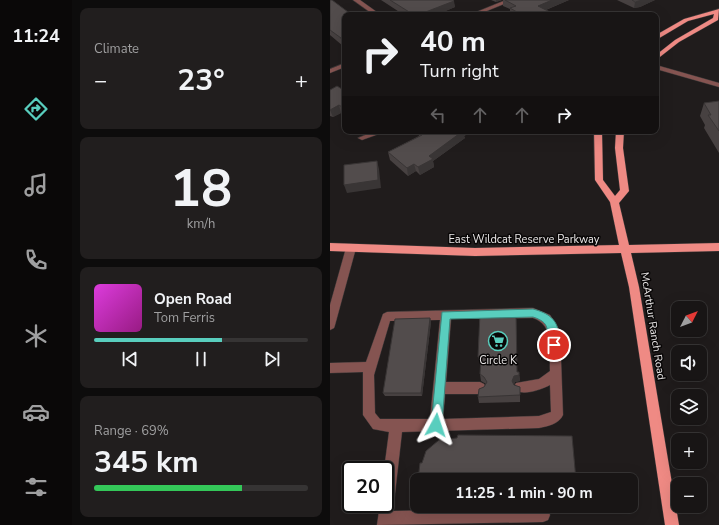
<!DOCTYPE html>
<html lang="en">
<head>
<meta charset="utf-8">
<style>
  :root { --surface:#181515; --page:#211e1e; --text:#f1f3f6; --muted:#9f9fa0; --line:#363434; --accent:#59cebe }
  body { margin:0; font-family:"Nunito Sans",sans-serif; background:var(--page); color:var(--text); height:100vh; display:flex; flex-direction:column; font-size:15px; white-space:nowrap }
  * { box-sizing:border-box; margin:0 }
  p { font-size:13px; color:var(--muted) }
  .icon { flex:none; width:22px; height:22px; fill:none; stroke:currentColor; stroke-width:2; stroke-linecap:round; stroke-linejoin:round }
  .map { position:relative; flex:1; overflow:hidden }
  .side { display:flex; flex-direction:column; gap:8px; padding:8px; background:#0d0c0c; width:258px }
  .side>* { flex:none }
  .hud { position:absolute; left:12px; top:12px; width:317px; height:122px; border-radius:8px; box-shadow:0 4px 16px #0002,0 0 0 1px var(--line); background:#181515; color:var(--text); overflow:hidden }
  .needle { width:26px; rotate:48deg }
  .fabs { position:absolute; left:341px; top:301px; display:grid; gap:8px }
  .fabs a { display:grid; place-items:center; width:36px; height:36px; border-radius:8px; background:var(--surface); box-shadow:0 4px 16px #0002,0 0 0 1px var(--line); font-size:20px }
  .speed { position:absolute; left:12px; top:461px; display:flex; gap:8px; font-size:20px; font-weight:700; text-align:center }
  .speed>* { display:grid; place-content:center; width:52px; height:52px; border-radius:50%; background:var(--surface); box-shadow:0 4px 16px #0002,0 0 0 1px var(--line); line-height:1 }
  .speed .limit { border:2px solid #111; border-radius:6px; background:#fff; color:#111 }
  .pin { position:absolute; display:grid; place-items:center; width:34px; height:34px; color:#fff; margin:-17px; border:2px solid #fff; border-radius:50%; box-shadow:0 1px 4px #0007 }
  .me { position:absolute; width:44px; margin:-22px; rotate:5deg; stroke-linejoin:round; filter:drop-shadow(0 0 3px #0008) }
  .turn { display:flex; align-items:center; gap:14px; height:84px; padding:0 12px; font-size:18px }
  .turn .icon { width:52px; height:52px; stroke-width:2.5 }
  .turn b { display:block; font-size:28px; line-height:34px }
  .lanes { display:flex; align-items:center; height:38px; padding:0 12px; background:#0003; justify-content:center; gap:20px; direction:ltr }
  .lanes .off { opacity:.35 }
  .big { font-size:30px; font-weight:700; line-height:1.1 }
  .side .widget { flex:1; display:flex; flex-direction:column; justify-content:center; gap:6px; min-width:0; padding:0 14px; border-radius:8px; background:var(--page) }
  .side .dial { align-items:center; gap:0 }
  .dial b { font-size:52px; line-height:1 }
  .song { display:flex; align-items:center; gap:12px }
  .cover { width:48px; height:48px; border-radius:6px; background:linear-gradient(135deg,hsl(300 70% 55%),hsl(310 70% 35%)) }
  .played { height:4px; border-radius:2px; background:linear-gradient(90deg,var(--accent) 60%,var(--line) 60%) }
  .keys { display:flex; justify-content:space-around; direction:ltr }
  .heat { display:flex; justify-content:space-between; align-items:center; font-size:22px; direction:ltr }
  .charge { height:6px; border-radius:3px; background:linear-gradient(90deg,#34c759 69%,var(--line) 0) }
  .trip { position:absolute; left:80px; top:473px; width:228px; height:40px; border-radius:8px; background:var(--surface); box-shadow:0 4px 16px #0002,0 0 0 1px var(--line); font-weight:700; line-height:40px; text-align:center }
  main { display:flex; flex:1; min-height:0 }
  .menu { display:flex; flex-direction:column; width:72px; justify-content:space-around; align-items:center; background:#0a0808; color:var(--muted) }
  .menu .icon { width:28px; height:28px }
  .menu .current { color:var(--accent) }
  .menu b { font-size:18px; color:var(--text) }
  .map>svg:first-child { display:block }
</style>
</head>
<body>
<main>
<nav class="menu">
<b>11:24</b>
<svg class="icon current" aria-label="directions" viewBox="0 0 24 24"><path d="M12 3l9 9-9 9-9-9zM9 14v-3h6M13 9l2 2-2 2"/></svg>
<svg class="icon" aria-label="music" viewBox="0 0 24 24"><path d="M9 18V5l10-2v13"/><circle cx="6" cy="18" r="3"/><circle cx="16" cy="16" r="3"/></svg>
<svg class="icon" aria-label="phone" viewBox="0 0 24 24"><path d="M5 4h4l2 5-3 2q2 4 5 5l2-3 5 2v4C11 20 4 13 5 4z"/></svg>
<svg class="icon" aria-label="climate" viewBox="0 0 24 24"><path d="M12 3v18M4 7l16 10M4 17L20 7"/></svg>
<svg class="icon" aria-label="car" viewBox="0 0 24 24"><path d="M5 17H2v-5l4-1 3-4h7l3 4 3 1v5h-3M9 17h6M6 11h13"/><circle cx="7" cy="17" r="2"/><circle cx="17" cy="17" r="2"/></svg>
<svg class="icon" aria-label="filters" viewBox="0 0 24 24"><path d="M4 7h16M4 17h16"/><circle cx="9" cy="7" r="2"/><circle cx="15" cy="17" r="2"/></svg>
</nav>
<section class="side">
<div class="widget"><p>Climate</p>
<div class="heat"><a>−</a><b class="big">23°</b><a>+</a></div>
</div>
<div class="widget dial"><b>18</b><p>km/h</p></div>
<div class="widget">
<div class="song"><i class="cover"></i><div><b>Open Road</b><p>Tom Ferris</p></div></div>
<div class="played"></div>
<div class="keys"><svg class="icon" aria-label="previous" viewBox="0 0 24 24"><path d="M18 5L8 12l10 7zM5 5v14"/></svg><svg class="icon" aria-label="pause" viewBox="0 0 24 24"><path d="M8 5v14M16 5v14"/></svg><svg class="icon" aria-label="next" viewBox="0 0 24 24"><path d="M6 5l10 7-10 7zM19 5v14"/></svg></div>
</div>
<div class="widget"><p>Range · 69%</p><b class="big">345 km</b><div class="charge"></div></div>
</section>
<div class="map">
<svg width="389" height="525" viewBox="0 0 389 525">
  <rect width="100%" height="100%" fill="#201c1c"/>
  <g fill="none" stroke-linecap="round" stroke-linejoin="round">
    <g stroke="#3c3838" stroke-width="1">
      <path id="minor" d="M23,0H30L51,15H44Z
        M176,0H184L147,15H139Z
        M15,63V67L0,73V69Z
        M326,65L389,83V87L326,69Z
        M45,131H57L32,140L28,138Z
        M21,244L24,245L26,248L5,325L4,328L0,330V305L16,248L18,245Z
        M203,308L220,315L230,331L233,415C229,424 218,426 209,428L72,432L63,511L213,508L218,510L220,515L218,520L213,522L47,525L50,504H55L54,470L59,432L43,429L33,415V372L0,373V363L36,362L53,314L57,312ZM203,318C225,325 219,351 220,371L209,379L186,383L184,387L186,391C196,395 210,390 220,385L221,412L209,416L113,419L115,394H150L154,392L156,388L154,384L150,382H116L121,319ZM110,320L100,419H50L45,413L44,375L60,321Z"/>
    </g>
    <g stroke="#3c3838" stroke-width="1">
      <path id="major" d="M389,9L388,20L349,42L326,60V55L345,40L383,18L384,14L358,21L326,40V35L354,19Z
        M264,131H272L273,180L285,196L290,190L285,148L286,131H294L293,148L299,191L289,203L299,245L389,243V251L301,253L309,287L349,525H335L299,287L291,253L145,256L0,251V243L145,248L289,245L280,202L265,180Z"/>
    </g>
    <use href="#minor" fill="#855451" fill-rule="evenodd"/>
    <use href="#major" fill="#ef8a84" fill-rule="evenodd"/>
  </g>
  <path fill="#474141" d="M0,0L13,46L0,35Z
    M51,0H123L125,7L106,15H74Z
    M161,0H172L166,2Z
    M173,0H239L216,10L226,15H180V9L173,6Z
    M287,0H325L310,7L304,8Z
    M0,90L15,91V115L11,113L3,117L0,116Z
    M389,101V153L374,128L375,125L370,116L374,103Z
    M91,131H143L134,136L135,138L103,161L104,167L90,175L86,171L78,176L60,160L58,152L89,136L88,132Z
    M150,313L187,372H189L190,381L185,382L184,384V385L190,387V402L149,403L148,397L156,384L151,381L150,374L151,363H149L148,357Z
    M100,318L101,322L92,396H55L53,393Z
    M88,506H203L90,508Z"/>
  <path fill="#393535" d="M166,0H172L166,2Z
    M222,0H239L208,13V6Z
    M312,0H325L310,7L304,8L305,2Z
    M124,1L125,7L106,15H94L93,13Z
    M91,12L92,15H84Z
    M15,37V45L13,46L11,38Z
    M9,105L11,113L3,117L0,110Z
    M15,106V115L12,107Z
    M132,131H143L134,136L135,138L103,161L104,167L90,175L88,167L99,156Z
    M47,161L49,169L51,188L17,193L14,185Z
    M84,164L86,171L78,176L77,168Z
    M100,318L101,322L92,396L91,393Z
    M189,375L190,381L185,382L183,388L182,381L184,376Z"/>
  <path fill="#524c4c" stroke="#393535" d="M0,0H2L22,15H15V37L11,38L0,30Z
    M60,0H123L124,1L93,13L91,12L84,15Z
    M175,0H222L208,6L226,15H192L180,8L186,6Z
    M302,0H312L305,2Z
    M7,86L15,91V106L12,107L9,105L0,110V90Z
    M389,101V131L378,115H381L374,103Z
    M91,131H133L99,156L103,159L88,167L84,164L77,168L58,152L92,135L88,132Z
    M47,161L48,180L14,185V165Z
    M150,313H186L187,372H189V375L184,376L182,381L184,385L190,387V395L148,397L149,389L154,387L157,382L154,377L150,374L151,357H148Z
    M100,318L91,393H53L65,319Z
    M128,435L242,436L246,480H88L90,463H92L96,451L109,440L127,438Z
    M87,485V501H85Z"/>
  <path fill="#59cebe" stroke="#3a867c" d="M203,309C218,313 228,319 229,336C229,341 230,344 228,349L224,350L220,349C213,333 225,324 203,317L120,319L112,425L110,429L106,430L102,429L101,425L112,312Z"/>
  <defs>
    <g id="supermarket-ring" transform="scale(1)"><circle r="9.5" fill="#090707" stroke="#59cebe" stroke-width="1.5"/><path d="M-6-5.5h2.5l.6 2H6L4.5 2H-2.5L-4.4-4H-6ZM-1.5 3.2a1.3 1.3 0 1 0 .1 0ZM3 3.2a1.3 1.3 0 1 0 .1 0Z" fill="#59cebe"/></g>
  </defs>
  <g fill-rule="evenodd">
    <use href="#supermarket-ring" x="168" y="341"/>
  </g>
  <g text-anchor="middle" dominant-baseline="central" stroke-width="3" stroke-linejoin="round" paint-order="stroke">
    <g font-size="11" fill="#eae7e7" stroke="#090707">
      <text x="194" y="239">East Wildcat Reserve Parkway</text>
      <text transform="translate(323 326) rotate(81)">McArthur Ranch Road</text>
    </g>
    <g font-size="11" fill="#eae7e7" stroke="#090707">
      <text x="168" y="360">Circle K</text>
    </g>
  </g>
</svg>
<div class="fabs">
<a><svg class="needle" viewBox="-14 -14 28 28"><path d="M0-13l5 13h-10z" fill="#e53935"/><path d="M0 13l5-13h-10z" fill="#9f9fa0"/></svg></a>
<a><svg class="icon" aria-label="sound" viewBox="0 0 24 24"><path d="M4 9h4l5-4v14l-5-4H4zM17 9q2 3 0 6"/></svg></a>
<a><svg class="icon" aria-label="layers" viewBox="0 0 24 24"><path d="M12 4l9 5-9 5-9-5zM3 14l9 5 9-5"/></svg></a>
<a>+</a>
<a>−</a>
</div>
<div class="speed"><div class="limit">20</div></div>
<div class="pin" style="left:224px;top:345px;background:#d93025"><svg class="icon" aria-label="arrive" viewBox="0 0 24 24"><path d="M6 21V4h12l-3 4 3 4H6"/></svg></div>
<svg class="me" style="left:106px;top:425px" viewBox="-20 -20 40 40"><path d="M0-17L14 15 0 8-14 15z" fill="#59cebe" stroke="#fff" stroke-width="4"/></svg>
<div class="trip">11:25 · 1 min · 90 m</div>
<div class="hud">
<div class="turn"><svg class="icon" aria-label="right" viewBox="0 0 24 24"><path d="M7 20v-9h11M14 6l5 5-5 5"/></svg><div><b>40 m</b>Turn right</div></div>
<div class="lanes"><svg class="icon off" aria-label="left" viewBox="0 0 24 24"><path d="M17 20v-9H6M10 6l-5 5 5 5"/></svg><svg class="icon off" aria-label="ahead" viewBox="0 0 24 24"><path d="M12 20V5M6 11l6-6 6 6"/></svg><svg class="icon off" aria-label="ahead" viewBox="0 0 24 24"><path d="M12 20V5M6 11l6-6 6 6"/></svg><svg class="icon" aria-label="right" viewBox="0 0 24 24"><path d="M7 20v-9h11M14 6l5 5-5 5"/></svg></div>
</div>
</div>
</main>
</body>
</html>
